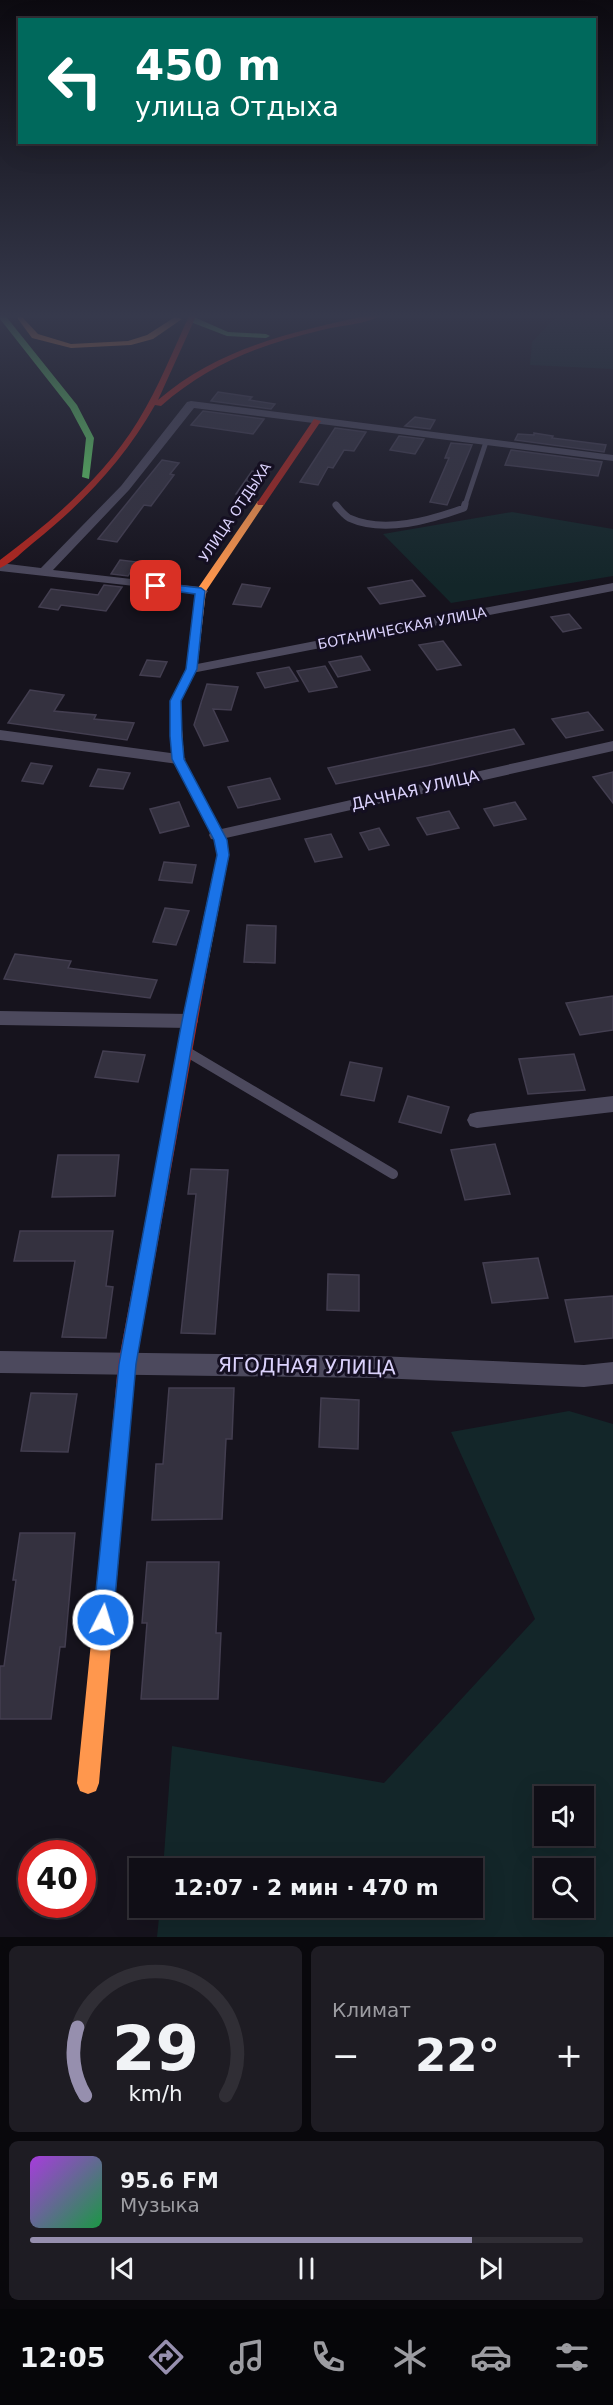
<!DOCTYPE html>
<html lang="ru">
<head>
<meta charset="utf-8">
<style>
  :root { --surface:#100e16; --page:#1e1c23; --text:#f1f3f6; --muted:#9c9ca1; --line:#302e35; --accent:#968fae }
  body { margin:0; font-family:"DejaVu Sans",sans-serif; background:var(--page); color:var(--text); height:100vh; display:flex; flex-direction:column; font-size:22px; white-space:nowrap }
  * { box-sizing:border-box; margin:0 }
  p { font-size:20px; color:var(--muted) }
  .icon { flex:none; width:33px; height:33px; fill:none; stroke:currentColor; stroke-width:2; stroke-linecap:round; stroke-linejoin:round }
  .map { position:relative; height:1937px; overflow:hidden }
  .panel { display:flex; flex-direction:column; gap:9px; padding:9px; background:#09080c; flex:1 }
  .panel>* { flex:none }
  .top-card { position:absolute; left:18px; top:18px; width:578px; height:126px; border-radius:0px; box-shadow:0 6px 24px #0002,0 0 0 2px var(--line); background:#00695c; color:#fff; overflow:hidden }
  .tools { position:absolute; left:534px; top:1786px; display:grid; gap:12px }
  .tools a { display:grid; place-items:center; width:60px; height:60px; border-radius:0px; background:var(--surface); box-shadow:0 6px 24px #0002,0 0 0 2px var(--line); font-size:30px }
  .speed { position:absolute; left:18px; top:1840px; display:flex; gap:12px; font-size:30px; font-weight:700; text-align:center }
  .speed>* { display:grid; place-content:center; width:78px; height:78px; border-radius:50%; background:var(--surface); box-shadow:0 6px 24px #0002,0 0 0 2px var(--line); line-height:1 }
  .speed .limit { border:9px solid #d22; background:#fff; color:#111 }
  .pin { position:absolute; display:grid; place-items:center; width:51px; height:51px; color:#fff; margin:-26px; border-radius:12px; box-shadow:0 3px 9px #0006 }
  .me { position:absolute; width:66px; margin:-33px; rotate:5deg; stroke-linejoin:round; filter:drop-shadow(0 0 4px #0008) }
  .turn { display:flex; align-items:center; gap:21px; height:126px; padding:0 18px; font-size:27px }
  .turn .icon { width:78px; height:78px; stroke-width:2.5 }
  .turn b { display:block; font-size:42px; line-height:51px }
  .big { font-size:45px; font-weight:700; line-height:1.1 }
  .panel .widget { flex:1; display:flex; flex-direction:column; justify-content:center; gap:9px; min-width:0; padding:0 21px; border-radius:9px; background:var(--page) }
  .panel .dial { align-items:center; gap:0 }
  .dial svg { height:156px; overflow:visible; fill:none; stroke:var(--line); stroke-width:7; stroke-linecap:round; text-anchor:middle }
  .dial text { fill:var(--text); stroke:none }
  .song { display:flex; align-items:center; gap:18px }
  .cover { width:72px; height:72px; border-radius:9px; background:linear-gradient(135deg,hsl(280 70% 55%),hsl(140 70% 35%)) }
  .played { height:6px; border-radius:3px; background:linear-gradient(90deg,var(--accent) 80%,var(--line) 80%) }
  .keys { display:flex; justify-content:space-around; direction:ltr }
  .heat { display:flex; justify-content:space-between; align-items:center; font-size:33px; direction:ltr }
  .panel .tiles { flex:1; display:grid; gap:9px; grid-template-columns:1fr 1fr }
  .widget:last-child { grid-column:span 2 }
  .trip { position:absolute; left:129px; top:1858px; width:354px; height:60px; border-radius:0px; background:var(--surface); box-shadow:0 6px 24px #0002,0 0 0 2px var(--line); font-weight:700; line-height:60px; text-align:center }
  .dock { display:flex; height:96px; justify-content:space-around; align-items:center; background:#060609; color:var(--muted) }
  .dock .icon { width:42px; height:42px }
  .dock .selected { color:var(--accent) }
  .dock b { font-size:27px; color:var(--text) }
  .map>svg:first-child { display:block }
</style>
</head>
<body>
<div class="map">
<svg width="613" height="1937" viewBox="0 0 613 1937">
  <rect width="100%" height="100%" fill="#16131d"/>
  <path fill="#132629" fill-rule="evenodd" d="M559,314H613V369L530,365L532,342Z
    M512,512L613,529V576L451,603L383,534Z
    M569,1411L613,1424V1937H157L160,1908H472V1869H163L172,1746L384,1783L535,1619L451,1432ZM544,1797H584V1836H544ZM544,1869H584V1908H544Z"/>
  <path fill="#34313f" stroke="#433e50" stroke-width="1.5" d="M218,392L252,397L249,400L275,404L271,409L211,401Z
    M203,411L264,419L253,434L191,425Z
    M415,417L435,420L430,429L405,426Z
    M335,428L366,432L354,451L344,450L333,468L328,467L318,485L300,482Z
    M534,433L553,436L552,438L606,445L604,452L515,440L518,434L534,435Z
    M399,436L424,439L415,454L390,450Z
    M451,443L472,445L447,505L430,502L449,458H445Z
    M511,450L602,462L598,476L505,465Z
    M162,460L179,463L170,474L174,475L151,506L144,505L117,542L98,539Z
    M252,471L268,473L252,496L236,494Z
    M120,560L137,562L128,576L111,574Z
    M412,580L425,596L380,604L368,588Z
    M242,584L270,588L261,607L233,604Z
    M104,585L122,587L106,611L61,605L58,610L39,607L51,589L98,595Z
    M569,614L581,628L563,632L551,617Z
    M443,641L461,665L437,670L419,645Z
    M361,656L370,670L338,677L329,662Z
    M147,660L167,662L160,677L140,675Z
    M325,666L337,687L309,692L297,671Z
    M289,667L298,681L265,688L257,673Z
    M207,684L238,687L231,710L213,709L228,741L204,746L194,725Z
    M30,690L64,695L54,711L96,715L94,719L134,723L127,740L8,723Z
    M588,712L603,730L566,738L552,719Z
    M514,729L524,744L431,765L336,784L328,768Z
    M31,763L52,766L43,784L22,781Z
    M98,769L130,773L123,789L90,786Z
    M613,772V803L593,777Z
    M270,778L280,799L238,808L228,787Z
    M179,802L189,826L160,833L150,809Z
    M515,802L526,819L494,826L484,809Z
    M449,811L459,828L427,835L417,818Z
    M379,828L389,845L369,850L360,833Z
    M331,834L342,857L315,862L305,839Z
    M164,862L196,865L192,883L159,880Z
    M165,908L189,911L176,945L153,942Z
    M247,925L276,926L275,963L244,962Z
    M15,954L71,961L68,968L157,980L150,998L4,979Z
    M613,996V1030L580,1035L566,1003Z
    M103,1051L145,1055L138,1082L95,1077Z
    M574,1054L585,1090L528,1094L519,1059Z
    M350,1062L382,1068L374,1101L341,1095Z
    M408,1096L449,1107L441,1133L399,1122Z
    M495,1144L510,1194L465,1200L451,1150Z
    M58,1155H119L115,1196L52,1197Z
    M191,1169L228,1170L215,1334L181,1333L196,1194H188Z
    M20,1231H113L106,1286L113,1287L106,1338L62,1337L75,1261H14Z
    M538,1258L548,1298L492,1303L483,1263Z
    M328,1274L359,1275V1311L327,1310Z
    M613,1296V1338L575,1342L565,1300Z
    M169,1388H234L232,1439H226L222,1519L152,1520L156,1464H163Z
    M31,1393L77,1394L68,1452L21,1451Z
    M321,1398L359,1400L358,1449L319,1447Z
    M20,1533H75L65,1647H60L51,1719H0V1666H4L16,1580H13Z
    M147,1562H219L216,1633H221L218,1699H141L147,1623H142Z"/>
  <g fill="none" stroke-linecap="round" stroke-linejoin="round">
    <path stroke="#4c495d" stroke-width="5" d="M465,505L486,442"/>
    <path stroke="#4c495d" stroke-width="7" d="M336,505C340,510 344,515 349,518C384,534 431,520 464,508L465,504"/>
    <path stroke="#4c495d" stroke-width="8" d="M186,1051L192,1054"/>
    <path stroke="#4c495d" stroke-width="10" d="M189,1053L393,1174"/>
    <path fill="#4c495d" fill-rule="evenodd" d="M191,401L613,455V461L194,408L129,490L53,570L201,587L208,591L206,594L0,571V563L41,568L121,486L187,402Z
      M613,583V591L192,673L185,669L192,665Z
      M0,730L178,754L186,759L178,764L0,740Z
      M613,741V751L217,840L211,839L209,835L211,831L217,830Z
      M0,1011L189,1014L196,1016L198,1021L196,1026L189,1028L0,1025Z
      M613,1096V1112L477,1128L470,1126L467,1120L470,1114L477,1112Z
      M0,1351L378,1356L584,1365L613,1362V1384L584,1387L378,1378L0,1373Z"/>
    <path fill="#63d668" fill-rule="evenodd" d="M0,314H4L77,405L94,438L89,479L82,477L86,438L70,408L0,319Z
      M188,317H194L228,332L266,334L270,336L266,338L227,336L188,321Z"/>
    <path fill="#ff974d" fill-rule="evenodd" d="M18,317H22L38,334L71,344L128,341L147,335L175,317L182,319L153,339L131,345L71,348L32,338L18,319Z
      M258,501L265,503L206,591L197,669L180,701L184,759L226,840L229,855L209,958L202,963L195,958L217,855L214,840L172,759L170,701L187,669L196,591Z
      M118,1453L124,1456L127,1462L99,1783L96,1791L88,1794L80,1791L77,1783L109,1462L112,1456Z"/>
    <path fill="#b3261e" fill-rule="evenodd" d="M190,314H197L158,400C221,346 294,332 373,314H385C368,324 341,325 322,330C260,345 210,363 161,406L155,405C124,460 82,504 33,543C23,551 12,563 0,568V560C52,521 103,478 138,421C159,387 173,350 190,314Z
      M314,419L321,421L264,505H258L257,503Z
      M202,953L209,958L136,1364L127,1462L124,1468L118,1471L112,1468L109,1462L118,1364L195,958Z"/>
  </g>
  <linearGradient id="sky" x2="0" y2="1"><stop stop-color="#0c0a10"/><stop offset="0.54" stop-color="#36394c"/><stop offset="1" stop-color="#36394c" stop-opacity="0"/></linearGradient>
  <rect width="613" height="585" fill="url(#sky)"/>
  <path fill="#1a73e8" stroke="#114b97" stroke-width="1.5" d="M156,583L201,588L205,591L197,669L181,701L182,736L184,759L227,840L229,855L196,1021L136,1364L113,1620L110,1627L103,1630L96,1627L93,1620L119,1364L182,1021L217,855L214,840L172,759L170,736V701L186,669L195,594L152,588V584Z"/>
  <g text-anchor="middle" dominant-baseline="central" stroke-width="6" stroke-linejoin="round" paint-order="stroke">
    <g font-size="14" fill="#dbd2fc" stroke="#140f21">
      <text transform="translate(235 512) rotate(-56)">УЛИЦА ОТДЫХА</text>
      <text transform="translate(402 628) rotate(-11)">БОТАНИЧЕСКАЯ УЛИЦА</text>
    </g>
    <g font-size="16" fill="#dbd2fc" stroke="#140f21">
      <text transform="translate(415 790) rotate(-13)">ДАЧНАЯ УЛИЦА</text>
    </g>
    <g font-size="20" fill="#dbd2fc" stroke="#140f21">
      <text transform="translate(307 1366) rotate(1)">ЯГОДНАЯ УЛИЦА</text>
    </g>
  </g>
</svg>
<div class="tools">
<a><svg class="icon" aria-label="sound" viewBox="0 0 24 24"><path d="M4 9h4l5-4v14l-5-4H4zM17 9q2 3 0 6"/></svg></a>
<a><svg class="icon" aria-label="search" viewBox="0 0 24 24"><circle cx="10" cy="10" r="6"/><path d="M15 15l6 6"/></svg></a>
</div>
<div class="speed"><div class="limit">40</div></div>
<div class="pin" style="left:156px;top:586px;background:#d93025"><svg class="icon" aria-label="arrive" viewBox="0 0 24 24"><path d="M6 21V4h12l-3 4 3 4H6"/></svg></div>
<svg class="me" style="left:103px;top:1620px" viewBox="-20 -20 40 40"><circle r="17" fill="#1a73e8" stroke="#fff" stroke-width="3"/><path d="M0-11L8 9 0 5-8 9z" fill="#fff"/></svg>
<div class="trip">12:07 · 2 мин · 470 m</div>
<div class="top-card">
<div class="turn"><svg class="icon" aria-label="left" viewBox="0 0 24 24"><path d="M17 20v-9H6M10 6l-5 5 5 5"/></svg><div><b>450 m</b>улица Отдыха</div></div>
</div>
</div>
<section class="panel">
<div class="tiles">
<div class="widget dial"><svg viewBox="0 0 100 80">
<path d="M14 69A42 42 0 1 1 86 69"/>
<path d="M14 69A42 42 0 0 1 10 34" stroke="#968fae"/>
<text x="50" y="56" font-size="32" font-weight="700">29</text>
<text x="50" y="72" font-size="11">km/h</text>
</svg></div>
<div class="widget"><p>Климат</p>
<div class="heat"><a>−</a><b class="big">22°</b><a>+</a></div>
</div>
<div class="widget">
<div class="song"><i class="cover"></i><div><b>95.6 FM</b><p>Музыка</p></div></div>
<div class="played"></div>
<div class="keys"><svg class="icon" aria-label="previous" viewBox="0 0 24 24"><path d="M18 5L8 12l10 7zM5 5v14"/></svg><svg class="icon" aria-label="pause" viewBox="0 0 24 24"><path d="M8 5v14M16 5v14"/></svg><svg class="icon" aria-label="next" viewBox="0 0 24 24"><path d="M6 5l10 7-10 7zM19 5v14"/></svg></div>
</div>
</div>
</section>
<nav class="dock">
<b>12:05</b>
<svg class="icon selected" aria-label="directions" viewBox="0 0 24 24"><path d="M12 3l9 9-9 9-9-9zM9 14v-3h6M13 9l2 2-2 2"/></svg>
<svg class="icon" aria-label="music" viewBox="0 0 24 24"><path d="M9 18V5l10-2v13"/><circle cx="6" cy="18" r="3"/><circle cx="16" cy="16" r="3"/></svg>
<svg class="icon" aria-label="phone" viewBox="0 0 24 24"><path d="M5 4h4l2 5-3 2q2 4 5 5l2-3 5 2v4C11 20 4 13 5 4z"/></svg>
<svg class="icon" aria-label="climate" viewBox="0 0 24 24"><path d="M12 3v18M4 7l16 10M4 17L20 7"/></svg>
<svg class="icon" aria-label="car" viewBox="0 0 24 24"><path d="M5 17H2v-5l4-1 3-4h7l3 4 3 1v5h-3M9 17h6M6 11h13"/><circle cx="7" cy="17" r="2"/><circle cx="17" cy="17" r="2"/></svg>
<svg class="icon" aria-label="filters" viewBox="0 0 24 24"><path d="M4 7h16M4 17h16"/><circle cx="9" cy="7" r="2"/><circle cx="15" cy="17" r="2"/></svg>
</nav>
</body>
</html>
